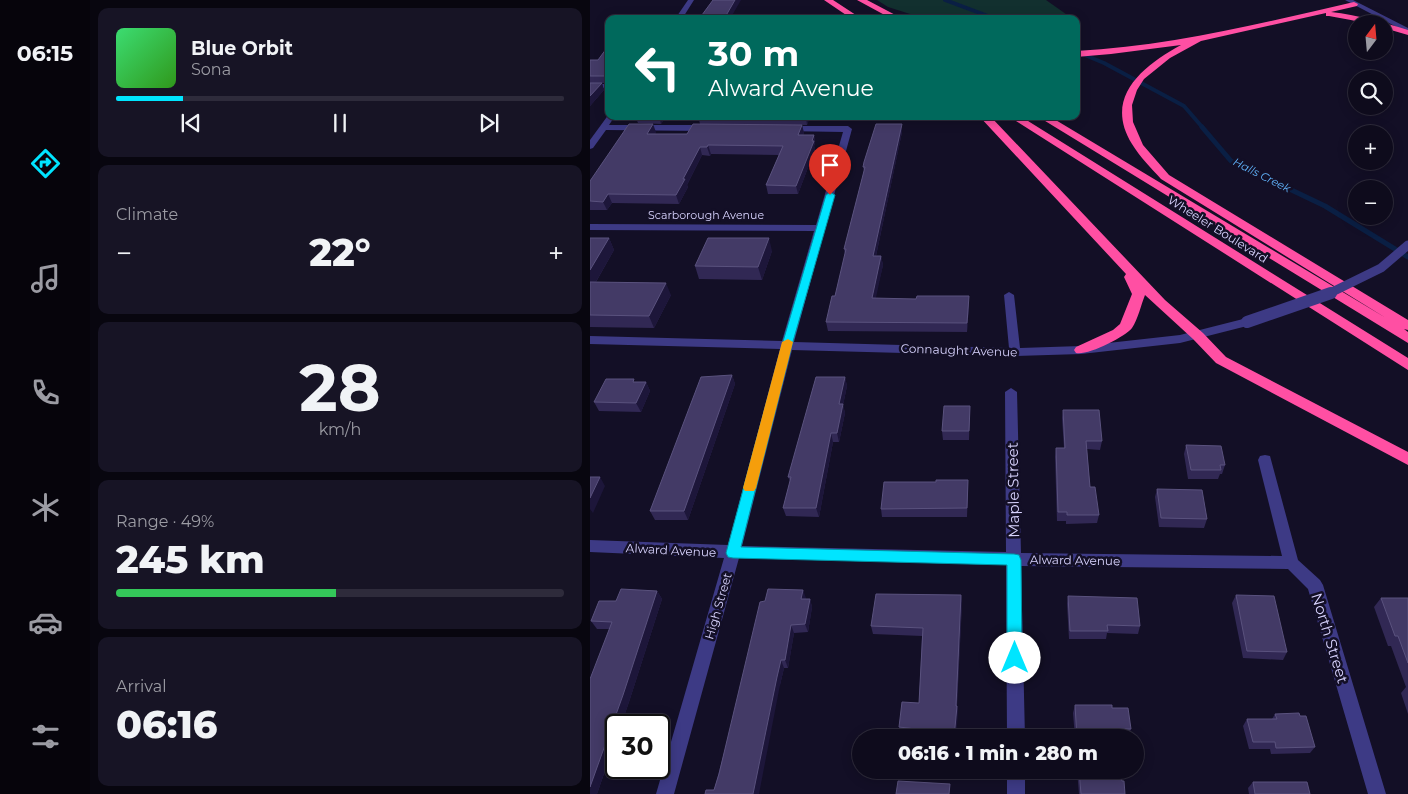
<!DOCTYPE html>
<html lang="en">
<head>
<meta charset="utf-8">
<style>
  :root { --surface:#0e0b1c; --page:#171425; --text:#f1f3f6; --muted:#9b9ba3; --line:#2e2b3b; --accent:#00e5ff }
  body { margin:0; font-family:Montserrat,sans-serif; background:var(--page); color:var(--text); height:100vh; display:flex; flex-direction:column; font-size:19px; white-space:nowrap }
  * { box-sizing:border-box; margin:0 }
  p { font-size:16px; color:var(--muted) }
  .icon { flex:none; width:28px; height:28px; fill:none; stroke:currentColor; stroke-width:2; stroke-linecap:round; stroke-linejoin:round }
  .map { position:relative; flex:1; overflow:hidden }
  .sheet { display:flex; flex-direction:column; gap:8px; padding:8px; background:#08060f; width:500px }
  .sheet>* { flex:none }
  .banner { position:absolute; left:15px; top:15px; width:475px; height:105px; border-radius:10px; box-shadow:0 2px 12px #0003,0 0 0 1px var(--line); background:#00695c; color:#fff; overflow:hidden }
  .needle { width:32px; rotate:16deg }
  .tools { position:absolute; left:758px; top:15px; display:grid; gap:10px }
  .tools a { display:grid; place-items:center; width:45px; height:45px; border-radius:50%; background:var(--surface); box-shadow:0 2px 12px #0003,0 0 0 1px var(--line); font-size:25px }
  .speed { position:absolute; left:15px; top:714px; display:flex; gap:10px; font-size:25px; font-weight:700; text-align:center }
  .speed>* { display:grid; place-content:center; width:65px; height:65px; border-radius:50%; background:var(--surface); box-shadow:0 2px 12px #0003,0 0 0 1px var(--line); line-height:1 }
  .speed .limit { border:2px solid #111; border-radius:8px; background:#fff; color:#111 }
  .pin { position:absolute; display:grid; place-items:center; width:42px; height:42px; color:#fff; margin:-51px -21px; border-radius:50% 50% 50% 0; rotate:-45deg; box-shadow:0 0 5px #0007 }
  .pin .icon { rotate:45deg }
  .me { position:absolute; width:55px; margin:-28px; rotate:0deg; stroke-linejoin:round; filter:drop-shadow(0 0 4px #0008) }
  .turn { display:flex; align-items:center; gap:18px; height:105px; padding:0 20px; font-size:22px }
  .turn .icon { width:65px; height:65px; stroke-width:2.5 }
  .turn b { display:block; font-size:35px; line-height:42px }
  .big { font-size:38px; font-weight:800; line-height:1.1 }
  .sheet .widget { flex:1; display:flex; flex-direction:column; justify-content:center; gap:8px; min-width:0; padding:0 18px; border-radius:10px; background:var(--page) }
  .sheet .dial { align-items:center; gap:0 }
  .dial b { font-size:65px; line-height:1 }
  .song { display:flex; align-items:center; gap:15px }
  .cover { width:60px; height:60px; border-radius:8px; background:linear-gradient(135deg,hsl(140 70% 55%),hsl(110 70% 35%)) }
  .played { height:5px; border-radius:2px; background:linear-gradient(90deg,var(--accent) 15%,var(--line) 15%) }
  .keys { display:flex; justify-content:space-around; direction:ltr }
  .heat { display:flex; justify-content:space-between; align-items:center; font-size:28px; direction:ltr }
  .charge { height:8px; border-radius:4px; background:linear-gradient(90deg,#34c759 49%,var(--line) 0) }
  .trip { position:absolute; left:262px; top:729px; width:292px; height:50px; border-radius:25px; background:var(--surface); box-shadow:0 2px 12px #0003,0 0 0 1px var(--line); font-weight:800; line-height:50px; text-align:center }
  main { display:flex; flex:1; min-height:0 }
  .tab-bar { display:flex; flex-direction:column; width:90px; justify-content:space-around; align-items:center; background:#06040b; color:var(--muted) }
  .tab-bar .icon { width:35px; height:35px }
  .tab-bar .active { color:var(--accent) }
  .tab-bar b { font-size:22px; color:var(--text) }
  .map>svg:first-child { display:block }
</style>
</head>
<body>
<main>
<nav class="tab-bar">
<b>06:15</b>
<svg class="icon active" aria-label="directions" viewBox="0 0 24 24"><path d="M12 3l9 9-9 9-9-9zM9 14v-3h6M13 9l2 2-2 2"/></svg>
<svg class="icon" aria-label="music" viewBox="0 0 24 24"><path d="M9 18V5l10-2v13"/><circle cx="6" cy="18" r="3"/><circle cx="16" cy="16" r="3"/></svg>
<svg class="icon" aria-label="phone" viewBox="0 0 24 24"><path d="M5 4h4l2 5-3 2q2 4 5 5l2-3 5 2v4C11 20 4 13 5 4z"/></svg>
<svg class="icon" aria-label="climate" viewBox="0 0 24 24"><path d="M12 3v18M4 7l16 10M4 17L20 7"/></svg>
<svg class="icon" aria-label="car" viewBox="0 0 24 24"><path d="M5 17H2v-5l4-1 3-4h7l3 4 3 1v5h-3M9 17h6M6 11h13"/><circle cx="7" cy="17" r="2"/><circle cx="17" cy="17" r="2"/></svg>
<svg class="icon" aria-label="filters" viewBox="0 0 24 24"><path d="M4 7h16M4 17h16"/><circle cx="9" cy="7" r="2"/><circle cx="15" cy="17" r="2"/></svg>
</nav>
<section class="sheet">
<div class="widget">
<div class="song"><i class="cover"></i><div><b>Blue Orbit</b><p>Sona</p></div></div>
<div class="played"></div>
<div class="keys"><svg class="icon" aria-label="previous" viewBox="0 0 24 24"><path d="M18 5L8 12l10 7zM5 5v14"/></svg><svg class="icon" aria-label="pause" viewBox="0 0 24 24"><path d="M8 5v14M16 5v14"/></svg><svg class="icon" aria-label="next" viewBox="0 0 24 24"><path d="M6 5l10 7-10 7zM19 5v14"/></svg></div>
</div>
<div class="widget"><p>Climate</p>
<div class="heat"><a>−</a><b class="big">22°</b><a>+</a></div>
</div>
<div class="widget dial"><b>28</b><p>km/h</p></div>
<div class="widget"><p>Range · 49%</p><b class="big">245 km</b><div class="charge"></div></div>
<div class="widget"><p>Arrival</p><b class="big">06:16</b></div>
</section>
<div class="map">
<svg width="818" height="794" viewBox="0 0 818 794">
  <rect width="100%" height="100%" fill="#130f26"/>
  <path fill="#12302f" d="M287,0H456L483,19H336L298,7Z"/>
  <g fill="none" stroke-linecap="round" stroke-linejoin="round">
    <path stroke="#0a1f44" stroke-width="4" d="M355,0L406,19
      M490,53L514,63L594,106L613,128"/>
    <path stroke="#0a1f44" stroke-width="5" d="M612,127L641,161L735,206L818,257"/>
    <path fill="#3d3a85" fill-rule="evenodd" d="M98,0H104L92,19H85Z
      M755,0H763L818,28V33Z
      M0,84H19V88H0Z
      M19,114V116H25L19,125H117L121,128L117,131L16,130L3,148L0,149V140Z
      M197,126H258L262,129L204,342L419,348L414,295L419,292L424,295L430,348L491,346L590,335L657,318L663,322L661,325L590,343L491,354L425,356L202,350L152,546L416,552L415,392L421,388L427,392L431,553L692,556L668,460L670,456L675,455L680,456L708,560L730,580L733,585L796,794H778L718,589L698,569L431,566L435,738H417L416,565L149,558L84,794H66L134,558L0,552V540L138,545L190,349L0,344V336L192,341L224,231L0,230V224L226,225L253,132L194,131V127Z
      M417,770H435V794H417Z"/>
    <path fill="#ff4fa3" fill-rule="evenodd" d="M234,0H243L272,19H262Z
      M267,0H277L313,19H302Z
      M764,2L768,4L767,6L741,12C768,15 792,22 818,30V35L794,28V24C776,24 757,19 739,16H736V13L611,41L580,58L554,79L547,90L542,105L543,122L553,145L579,175L818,320V330L814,329L818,332V343L447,116H459L796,318L571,179C561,168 550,157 542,144C513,97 553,66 591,45L521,54L486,57V51C581,46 672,23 764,2Z
      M389,116H400L575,300L613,333L636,357L818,452V465L626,363L603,339L555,295C551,305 548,319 542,328C535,337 497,356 486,353L484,350L486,347L523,330L530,324L542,294L534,277L536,274Z
      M418,116H430L818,358V370Z"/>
    <path stroke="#3d3a85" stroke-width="9" d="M738,294L791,268L818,245"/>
    <path stroke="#3d3a85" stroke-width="12" d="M657,322L741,293"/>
  </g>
  <path fill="#312854" d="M19,45V83H1H12L14,90L0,106V60H8Z
    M45,116H76L71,124L48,123Z
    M108,116H220L217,125H212L214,133L213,135H224L225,143L224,146L225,149L208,194H178L176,185L189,155L121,154L120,156L112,155L97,185L98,187L89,204L22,203L17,210H0V181L66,132L65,134H97L110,124Z
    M312,124V132L286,256H291L293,265L285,298L379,305L377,332L238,331L236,322L245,296L255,254L254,249L274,171L273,167Z
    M0,238H19L24,250L6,282L81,295L64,328L0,327Z
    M182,251L172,280L109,279L105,266Z
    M142,375L145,384L98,520H65L60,511Z
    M255,377L257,386L253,405L255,413L249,442H243L229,517L196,516L193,508L200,481L198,477Z
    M45,382H56L60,391L51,412L9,411L4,402Z
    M380,406L379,440H353L352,431Z
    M473,410L512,441L510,450L497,449L500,487L509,515L507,523L476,524V521H467L465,457L466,448H474L472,418Z
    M596,445L635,465L632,474H630L628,479H598L594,454Z
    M378,480V489L377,517H292L291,509L346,482Z
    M567,489L617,519L614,528L569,527L565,497Z
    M213,590L215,599H220L222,607L218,632L204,633L198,668H194L190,685L124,790L175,601Z
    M67,591L72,599L39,702L7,794H0L19,629H7L1,621L26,601Z
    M371,595L372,603L367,706L368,713L325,736L310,734L309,727L329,703L332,636L283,634L281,626Z
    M646,595L697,652L693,660L653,658L642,603Z
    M478,596L550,626L548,634L517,633L516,639H479L477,604Z
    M791,598H818V714L811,693L816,687L801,646H798L784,607Z
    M485,705L522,708L541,729L538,736H527V738H485L483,713Z
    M685,714L710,716L725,747L720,753L681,754L680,749H659L653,726L657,719H682Z
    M487,770H530L532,781L535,794H489Z
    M663,782L720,794H659L658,788Z"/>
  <path fill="#1d163a" d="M145,0H151L140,19H134Z
    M12,83L14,90L0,106V96Z
    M69,116H76L71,124Z
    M216,116H220L217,125L216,118Z
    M63,124L66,132L60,142L57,134Z
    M312,124V132L284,265L283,256Z
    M212,125L214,133L210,143L208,135Z
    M224,135L225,143L224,146L225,149L208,194L206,186Z
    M118,145L121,154L120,156L117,147Z
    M110,147L112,155L97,185L98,187L89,204L86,195L93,179Z
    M18,194L22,203L17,210L13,202Z
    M19,238L24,250L0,292V270Z
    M179,238L182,251L172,280L168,267Z
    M291,256L293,265L284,307L282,298Z
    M76,283L81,295L64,328L59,316Z
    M379,296V305L377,332V323Z
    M142,375L145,384L98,520L94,511Z
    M255,377L257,386L253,405L255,413L249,442L247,433L249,404Z
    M56,382L60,391L51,412L46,403Z
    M241,433L243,442L229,517L226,508Z
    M10,477L15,486L3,513L0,509V498Z
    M213,590L216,598L214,607L211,599Z
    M67,591L72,599L39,702L31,725H26V738L7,794H0V787Z
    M371,595L372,603L366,713V706Z
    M220,599L222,607L218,632L215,624Z
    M201,625L204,633L198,668L195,660Z
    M191,660L194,668L190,685L169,794H163L187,677Z
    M367,706L368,713L366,738H364Z"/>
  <path fill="#433a66" stroke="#5a527e" d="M123,0H145L134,19H109Z
    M19,45V74L18,76H0V60H8Z
    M0,83H12L0,96Z
    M108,116H216V118Z
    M39,124H63L57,134H97L103,124L212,125L208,135H224L222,141H224L206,186L176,185L193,146L118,145L117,147H110L93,179H95L86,195L18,194L13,202L0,201V181Z
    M286,124H312L283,256H291L282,298L326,299L327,296H379L377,323L236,322L242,296H245L256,249H254L255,245L275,167H273L274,162Z
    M0,238H19L0,270Z
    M118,238H179L168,267L105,266Z
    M0,282L76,283L59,316L0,315Z
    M142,375L94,511H60L111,377Z
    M226,377H255L249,404H253L247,433H241L226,508H193L201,477H198Z
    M16,379H44L43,382H56L46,403L4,402Z
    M354,406H380L379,431H352Z
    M473,410H509L512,441H496L500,487H505L509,515H477V512H468L466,448H475Z
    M596,445L631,446L635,465H630L631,470H601Z
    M0,477H10L0,498Z
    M346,480H378L377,508L291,509L294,482H346Z
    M567,489L612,490L617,519L571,518Z
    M31,589L67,591L33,695L0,787V679L22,622L1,621L9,601H26Z
    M178,589L213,590L211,599H220L215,624L201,625L195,660H191L187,677L163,794H115L116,790H124L129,774L170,602L175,601Z
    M286,594L371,595L366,706H367L364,738H325L326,729L309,727L312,702L329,703L333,628L281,626Z
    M646,595L684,596L697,652L657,651Z
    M478,596L547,598L550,626L517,625L518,631H480Z
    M791,598H818V663L808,636H805Z
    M485,705H522V708H538L541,729H526L527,738H487Z
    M709,713L710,716H716L725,747L686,748L685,742H663L657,719H687L685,714Z
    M489,770H530L532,781H534L535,794H491Z
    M308,781L360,784L359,794H306Z
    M663,782H717L720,794H665Z"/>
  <path fill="#00e5ff" stroke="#0095a6" d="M240,192L245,195L202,345L151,547L424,554L429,555L431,560L432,658L430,664L425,666L420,664L417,658V565L143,558L138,557L136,553L192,345L236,195Z"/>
  <path fill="#f59e0b" d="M198,339L203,342L166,488L164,491H155L153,488L192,342Z"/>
  <g text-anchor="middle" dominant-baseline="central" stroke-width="5" stroke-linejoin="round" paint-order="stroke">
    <g font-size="11" font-style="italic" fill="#62b6ff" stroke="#130f26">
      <text transform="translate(672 175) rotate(27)">Halls Creek</text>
    </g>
    <g font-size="11" fill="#d9d4ff" stroke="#130f26">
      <text x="116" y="215">Scarborough Avenue</text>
    </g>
    <g font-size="12" fill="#d9d4ff" stroke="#130f26">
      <text transform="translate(628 229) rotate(32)">Wheeler Boulevard</text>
      <text transform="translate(369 350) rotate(2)">Connaught Avenue</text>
      <text transform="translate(81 550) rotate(3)">Alward Avenue</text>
      <text transform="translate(485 560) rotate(1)">Alward Avenue</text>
      <text transform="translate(128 606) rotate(-74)">High Street</text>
    </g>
    <g font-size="15" fill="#d9d4ff" stroke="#130f26">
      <text transform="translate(423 490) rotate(-91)">Maple Street</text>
      <text transform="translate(740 638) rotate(73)">North Street</text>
    </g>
  </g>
</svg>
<div class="tools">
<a><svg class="needle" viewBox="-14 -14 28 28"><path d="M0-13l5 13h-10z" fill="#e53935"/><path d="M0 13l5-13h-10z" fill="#9b9ba3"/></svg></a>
<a><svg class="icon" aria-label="search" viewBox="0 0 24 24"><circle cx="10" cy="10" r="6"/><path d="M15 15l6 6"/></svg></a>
<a>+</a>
<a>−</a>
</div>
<div class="speed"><div class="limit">30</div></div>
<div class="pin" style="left:240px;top:195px;background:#d93025"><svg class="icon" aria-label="arrive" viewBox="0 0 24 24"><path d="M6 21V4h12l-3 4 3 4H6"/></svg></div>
<svg class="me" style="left:425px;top:658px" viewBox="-20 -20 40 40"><circle r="19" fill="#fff"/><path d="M0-13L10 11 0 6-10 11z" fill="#00e5ff"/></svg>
<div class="trip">06:16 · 1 min · 280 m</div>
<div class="banner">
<div class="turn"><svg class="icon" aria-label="left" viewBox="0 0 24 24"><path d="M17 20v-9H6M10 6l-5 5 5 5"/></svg><div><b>30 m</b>Alward Avenue</div></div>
</div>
</div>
</main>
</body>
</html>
